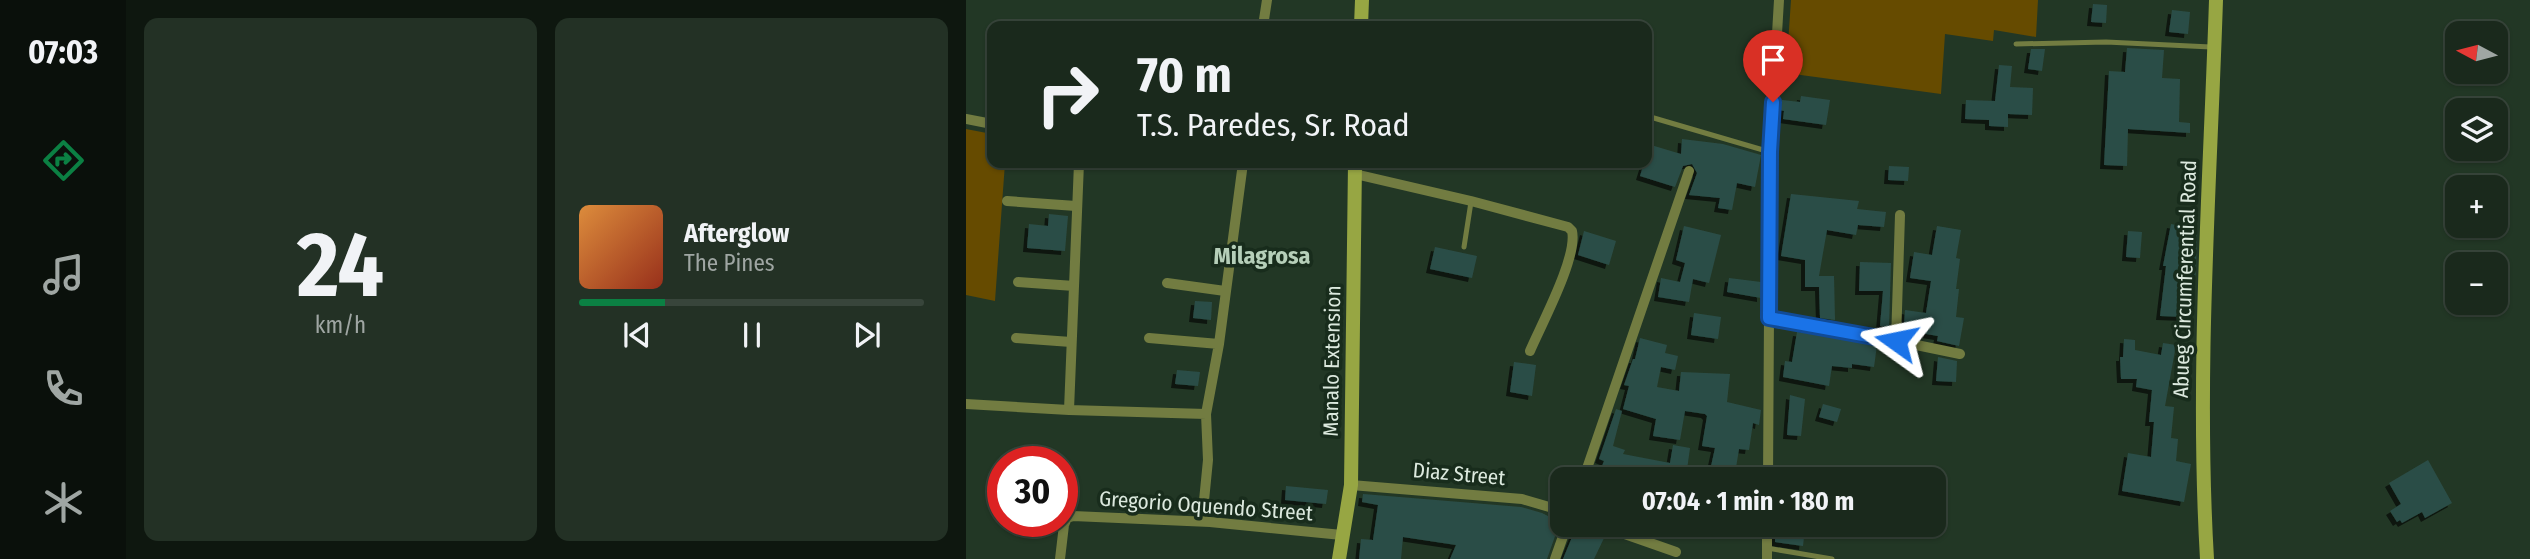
<!DOCTYPE html>
<html lang="en">
<head>
<meta charset="utf-8">
<style>
  :root { --surface:#1a291c; --page:#233125; --text:#f1f3f6; --muted:#9fa6a3; --line:#38453b; --accent:#0b8043 }
  body { margin:0; font-family:"Fira Sans Condensed",sans-serif; background:var(--page); color:var(--text); height:100vh; display:flex; flex-direction:column; font-size:26px; white-space:nowrap }
  * { box-sizing:border-box; margin:0 }
  p { font-size:23px; color:var(--muted) }
  .icon { flex:none; width:38px; height:38px; fill:none; stroke:currentColor; stroke-width:2; stroke-linecap:round; stroke-linejoin:round }
  .map { position:relative; flex:1; overflow:hidden }
  .sheet { display:flex; flex-direction:column; gap:18px; padding:18px; background:#0e170f; width:840px }
  .sheet>* { flex:none }
  .guide { position:absolute; left:21px; top:21px; width:665px; height:147px; border-radius:14px; box-shadow:0 2px 5px #0004,0 0 0 2px var(--line); background:#1a291c; color:var(--text); overflow:hidden }
  .needle { width:46px; rotate:277deg }
  .buttons { position:absolute; left:1479px; top:21px; display:grid; gap:14px }
  .buttons a { display:grid; place-items:center; width:63px; height:63px; border-radius:14px; background:var(--surface); box-shadow:0 2px 5px #0004,0 0 0 2px var(--line); font-size:35px }
  .speed { position:absolute; left:21px; top:446px; display:flex; gap:14px; font-size:35px; font-weight:700; text-align:center }
  .speed>* { display:grid; place-content:center; width:91px; height:91px; border-radius:50%; background:var(--surface); box-shadow:0 2px 5px #0004,0 0 0 2px var(--line); line-height:1 }
  .speed .limit { border:10px solid #d22; background:#fff; color:#111 }
  .pin { position:absolute; display:grid; place-items:center; width:60px; height:60px; color:#fff; margin:-72px -30px; border-radius:50% 50% 50% 0; rotate:-45deg; box-shadow:0 0 7px #0007 }
  .pin .icon { rotate:45deg }
  .me { position:absolute; width:77px; margin:-38px; rotate:282deg; stroke-linejoin:round; filter:drop-shadow(0 0 5px #0008) }
  .turn { display:flex; align-items:center; gap:24px; height:147px; padding:0 35px; font-size:32px }
  .turn .icon { width:91px; height:91px; stroke-width:2.5 }
  .turn b { display:block; font-size:49px; line-height:60px }
  .sheet .widget { flex:1; display:flex; flex-direction:column; justify-content:center; gap:10px; min-width:0; padding:0 24px; border-radius:14px; background:var(--page) }
  .sheet .dial { align-items:center; gap:0 }
  .dial b { font-size:91px; line-height:1 }
  .song { display:flex; align-items:center; gap:21px }
  .cover { width:84px; height:84px; border-radius:10px; background:linear-gradient(135deg,hsl(30 70% 55%),hsl(10 70% 35%)) }
  .played { height:7px; border-radius:4px; background:linear-gradient(90deg,var(--accent) 25%,var(--line) 25%) }
  .keys { display:flex; justify-content:space-around; direction:ltr }
  .sheet .tiles { flex:1; display:grid; gap:18px; grid-template-columns:repeat(2,1fr) }
  .trip { position:absolute; left:584px; top:467px; width:396px; height:70px; border-radius:14px; background:var(--surface); box-shadow:0 2px 5px #0004,0 0 0 2px var(--line); font-weight:700; line-height:70px; text-align:center }
  main { display:flex; flex:1; min-height:0 }
  .tabs { display:flex; flex-direction:column; width:126px; justify-content:space-around; align-items:center; background:#0a100b; color:var(--muted) }
  .tabs .icon { width:49px; height:49px }
  .tabs .selected { color:var(--accent) }
  .tabs b { font-size:32px; color:var(--text) }
  .map>svg:first-child { display:block }
</style>
</head>
<body>
<main>
<nav class="tabs">
<b>07:03</b>
<svg class="icon selected" aria-label="directions" viewBox="0 0 24 24"><path d="M12 3l9 9-9 9-9-9zM9 14v-3h6M13 9l2 2-2 2"/></svg>
<svg class="icon" aria-label="music" viewBox="0 0 24 24"><path d="M9 18V5l10-2v13"/><circle cx="6" cy="18" r="3"/><circle cx="16" cy="16" r="3"/></svg>
<svg class="icon" aria-label="phone" viewBox="0 0 24 24"><path d="M5 4h4l2 5-3 2q2 4 5 5l2-3 5 2v4C11 20 4 13 5 4z"/></svg>
<svg class="icon" aria-label="climate" viewBox="0 0 24 24"><path d="M12 3v18M4 7l16 10M4 17L20 7"/></svg>
</nav>
<section class="sheet">
<div class="tiles">
<div class="widget dial"><b>24</b><p>km/h</p></div>
<div class="widget">
<div class="song"><i class="cover"></i><div><b>Afterglow</b><p>The Pines</p></div></div>
<div class="played"></div>
<div class="keys"><svg class="icon" aria-label="previous" viewBox="0 0 24 24"><path d="M18 5L8 12l10 7zM5 5v14"/></svg><svg class="icon" aria-label="pause" viewBox="0 0 24 24"><path d="M8 5v14M16 5v14"/></svg><svg class="icon" aria-label="next" viewBox="0 0 24 24"><path d="M6 5l10 7-10 7zM19 5v14"/></svg></div>
</div>
</div>
</section>
<div class="map">
<svg width="1564" height="559" viewBox="0 0 1564 559">
  <defs>
    <filter id="shadow"><feDropShadow dx="-4" dy="4" stdDeviation="0" flood-color="#0009"/></filter>
  </defs>
  <rect width="100%" height="100%" fill="#223725"/>
  <path fill="#664b00" d="M825,0H1072L1070,37L1028,30L1027,41L979,34L975,94L820,73Z
    M0,129L26,134V163H39L29,301L0,295Z"/>
  <path fill="#2b4d47" filter="url(#shadow)" d="M1127,4L1141,5L1140,23L1125,22Z
    M1206,10L1224,12L1222,34L1203,32Z
    M1161,48L1198,50L1196,78L1214,79L1213,122L1224,123V133L1162,129L1161,166L1138,165L1143,71L1159,72Z
    M1065,49H1079L1076,71L1062,69Z
    M1033,65L1046,66L1044,87L1067,88L1066,115L1042,114V127L1023,126V120L999,119L1000,100L1029,101Z
    M835,96L864,100L860,125L817,119L818,111L814,110L816,100L834,102Z
    M716,139L757,144L795,155L789,187L771,183L766,210L752,208L754,198L723,195L731,173L726,164L717,166L709,187L674,176L678,163H681L685,145L715,154Z
    M923,166L943,167L942,181L922,180Z
    M825,194L893,201L891,209L920,212L918,227L892,225L890,235L861,230L853,276H868L869,320L854,318L853,287H839V260L815,256Z
    M83,214L102,216L99,251L61,248L63,224L82,226Z
    M1205,224L1231,229L1230,272L1226,297H1221L1220,317L1194,316L1200,266H1197Z
    M718,226L755,235L743,283L727,279L723,302L692,297L695,278L714,282L719,263L710,260Z
    M971,226L995,230L990,258L994,259L990,289H993L990,317L998,318L993,346L971,341L972,336L954,333V327L938,325L939,310L960,313L965,281L944,278L948,252L966,255Z
    M618,231L650,241L643,265L612,255Z
    M1162,231L1176,232L1174,258L1160,257Z
    M469,247L511,256L506,278L464,269Z
    M894,262L925,263L923,327L914,326L917,291H893Z
    M763,278L795,282V298L761,292Z
    M229,301L246,302L245,320L227,318Z
    M728,313L755,317L752,339L725,335Z
    M831,332L872,337L911,345L908,367L886,364V368L866,366L863,386L817,377L819,361L826,362Z
    M674,338L701,345L699,353L712,356L709,370L695,367L691,387L713,391L715,372L764,374L761,402L795,410L793,425L787,423L783,450L773,449L768,480H742L749,448L736,446L741,416L739,414L719,411L714,440L687,436L690,419L657,409L663,386L658,385L667,359H669Z
    M1158,339L1169,340V350L1195,355L1197,343L1210,345L1199,406L1208,407L1205,438L1212,439L1210,461L1225,464L1218,502L1156,491L1162,453L1185,457L1188,422H1183L1186,390L1170,387L1171,379H1155L1154,357H1157Z
    M972,357L991,361L990,382L970,381Z
    M548,362L570,365L566,396L544,392Z
    M211,370L234,372L232,386L209,384Z
    M824,395L839,399L835,436L821,435Z
    M857,404L875,409L871,422L853,417Z
    M650,409L656,411L647,446L659,450L657,454L704,463L707,445L724,448L720,477L693,473V476L636,466L638,461L633,459Z
    M1462,460L1486,503L1459,518L1456,512L1436,523L1434,520L1431,522L1424,511L1435,504L1423,483Z
    M320,486L362,490L360,504L319,500Z
    M397,494L555,507L576,513L594,522L581,559H484L490,545L437,537L435,559H393L395,539L407,540L412,505L396,502Z
    M611,525H616L639,536L628,559H597Z
    M809,525L839,528L837,546L809,542Z"/>
  <g fill="none" stroke-linecap="round" stroke-linejoin="round">
    <path stroke="#727c41" stroke-width="5" d="M1050,44L1140,42L1245,47
      M681,116L804,152
      M498,247L505,202
      M801,548L866,559"/>
    <path stroke="#727c41" stroke-width="10" d="M297,26L301,0
      M0,119L26,124
      M389,174L505,201L602,227L606,231C612,257 575,325 564,351
      M41,201L110,206
      M52,282L108,286
      M201,283L259,291
      M803,318L873,329L994,354
      M50,338L105,342
      M183,338L253,344
      M930,341L934,215
      M0,404L103,410L240,414
      M103,410L113,163
      M617,480L723,171
      M802,480L804,152L813,0
      M385,485L556,499L597,511
      M236,521L242,460L240,414L253,344L277,163
      M633,525L710,552
      M94,559L98,525L101,518L107,516L244,522L376,535
      M589,559L601,525
      M801,559V525"/>
    <path stroke="#97a643" stroke-width="14" d="M395,26L396,0
      M373,559L385,485L389,163
      M1241,559C1230,373 1244,186 1250,0"/>
  </g>
  <g fill="none" stroke-linecap="round" stroke-linejoin="round">
    <g stroke="#114b97" stroke-width="18">
      <path id="route" d="M807,102L804,152L803,318L930,341"/>
    </g>
    <use href="#route" stroke="#1a73e8" stroke-width="12"/>
  </g>
  <g text-anchor="middle" dominant-baseline="central" stroke-width="7" stroke-linejoin="round" paint-order="stroke">
    <g font-size="21" fill="#dce9de" stroke="#182c1c">
      <text transform="translate(1219 279) rotate(-88)">Abueg Circumferential Road</text>
      <text transform="translate(366 361) rotate(-89)">Manalo Extension</text>
      <text transform="translate(493 474) rotate(5)">Diaz Street</text>
      <text transform="translate(240 506) rotate(4)">Gregorio Oquendo Street</text>
    </g>
    <g font-size="24" font-weight="bold" fill="#b6cfb9" stroke="#182c1c">
      <text x="296" y="256">Milagrosa</text>
    </g>
  </g>
</svg>
<div class="buttons">
<a><svg class="needle" viewBox="-14 -14 28 28"><path d="M0-13l5 13h-10z" fill="#e53935"/><path d="M0 13l5-13h-10z" fill="#9fa6a3"/></svg></a>
<a><svg class="icon" aria-label="layers" viewBox="0 0 24 24"><path d="M12 4l9 5-9 5-9-5zM3 14l9 5 9-5"/></svg></a>
<a>+</a>
<a>−</a>
</div>
<div class="speed"><div class="limit">30</div></div>
<div class="pin" style="left:807px;top:102px;background:#d93025"><svg class="icon" aria-label="arrive" viewBox="0 0 24 24"><path d="M6 21V4h12l-3 4 3 4H6"/></svg></div>
<svg class="me" style="left:930px;top:341px" viewBox="-20 -20 40 40"><path d="M0-17L14 15 0 8-14 15z" fill="#1a73e8" stroke="#fff" stroke-width="4"/></svg>
<div class="trip">07:04 · 1 min · 180 m</div>
<div class="guide">
<div class="turn"><svg class="icon" aria-label="right" viewBox="0 0 24 24"><path d="M7 20v-9h11M14 6l5 5-5 5"/></svg><div><b>70 m</b>T.S. Paredes, Sr. Road</div></div>
</div>
</div>
</main>
</body>
</html>
